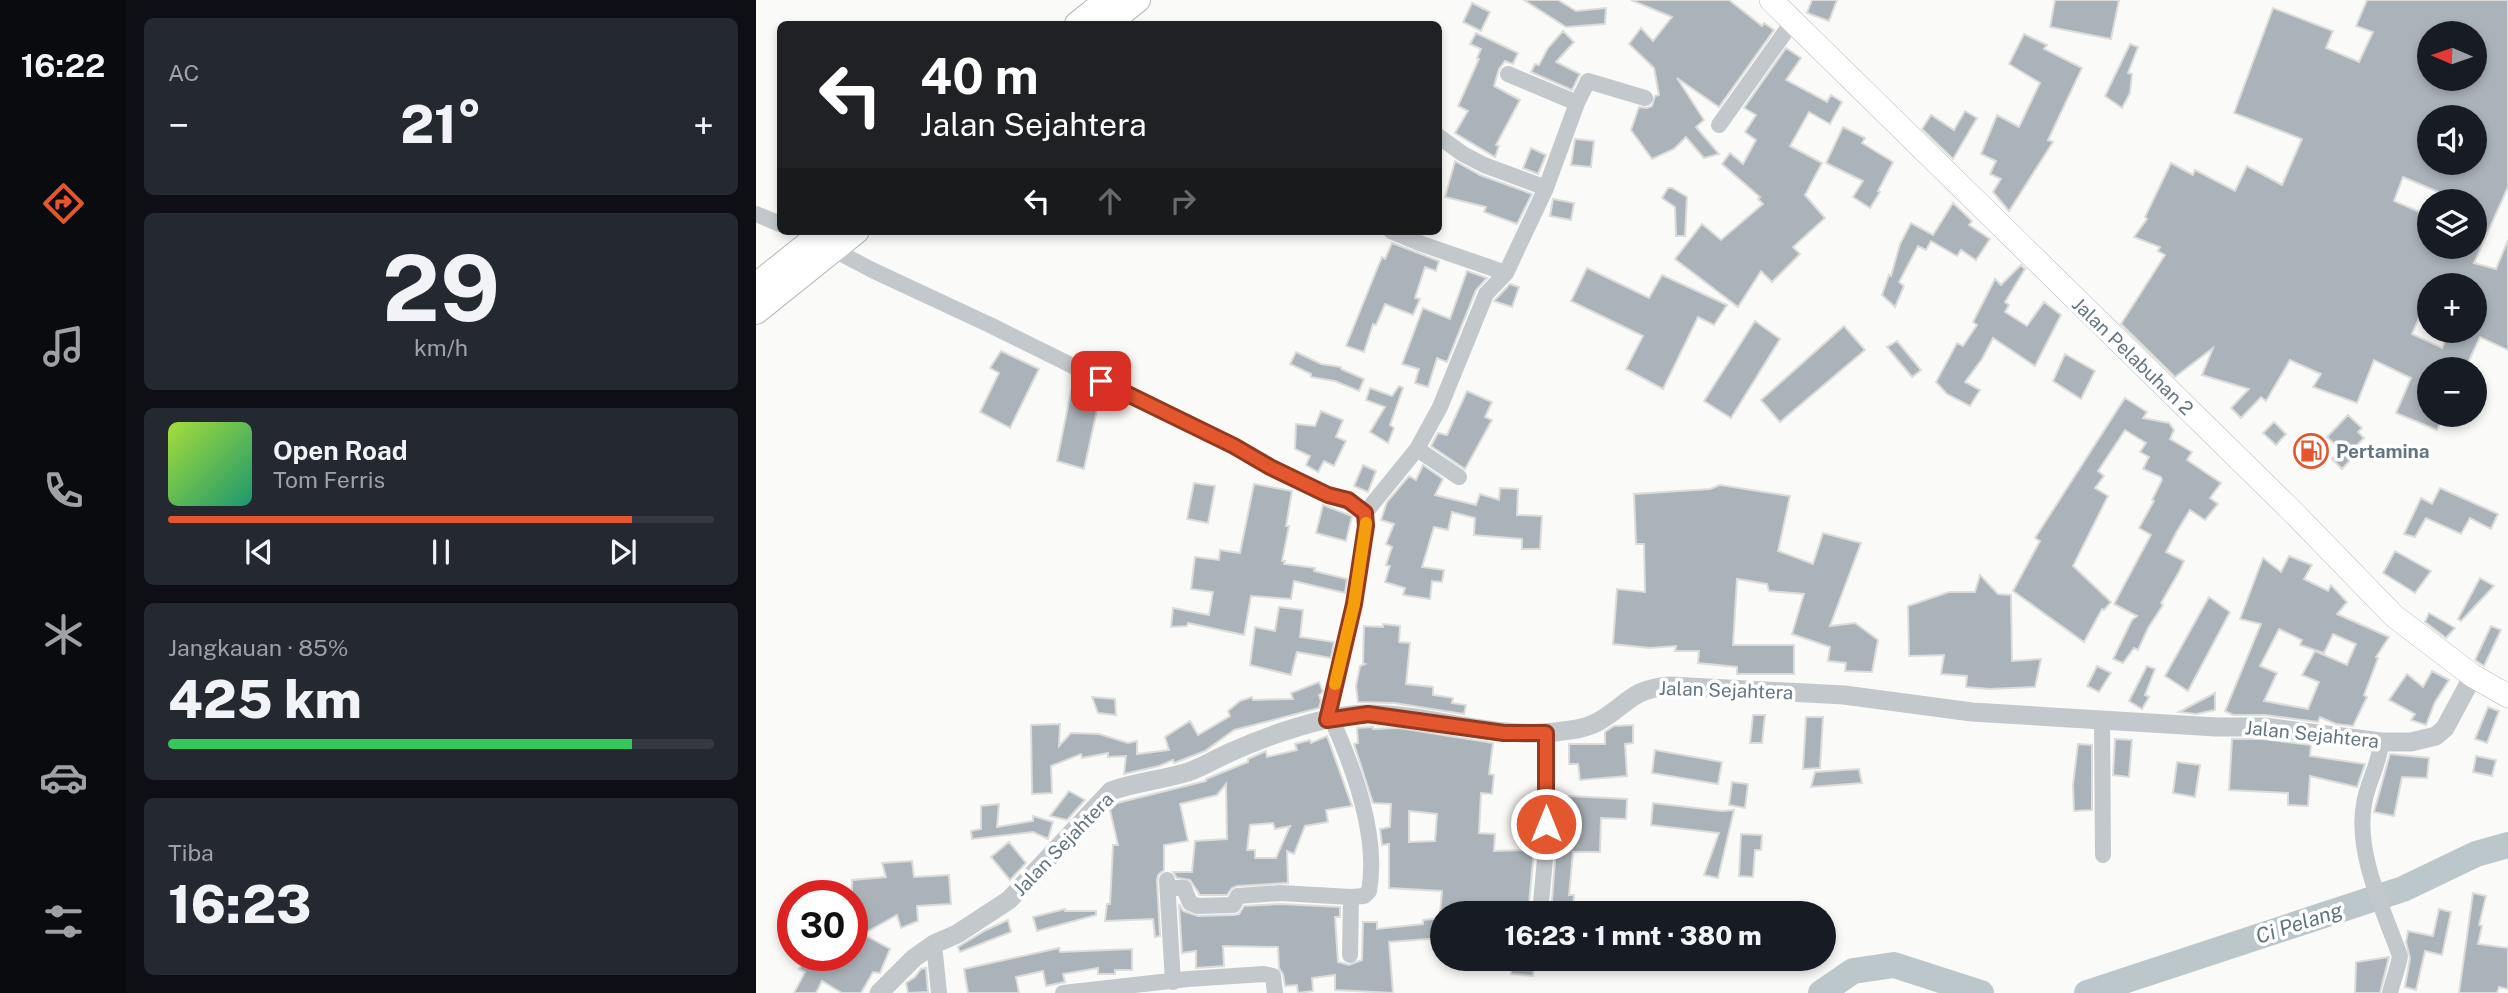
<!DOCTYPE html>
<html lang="id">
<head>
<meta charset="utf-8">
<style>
  :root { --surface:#171b24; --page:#242831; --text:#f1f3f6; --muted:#9ea1a6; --line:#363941; --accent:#e4572e }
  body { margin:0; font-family:"Public Sans",sans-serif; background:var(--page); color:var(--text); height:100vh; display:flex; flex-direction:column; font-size:26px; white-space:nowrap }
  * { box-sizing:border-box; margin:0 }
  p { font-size:23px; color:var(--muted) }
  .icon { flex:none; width:38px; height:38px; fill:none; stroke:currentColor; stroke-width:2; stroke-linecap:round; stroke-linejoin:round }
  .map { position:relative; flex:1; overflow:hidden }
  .panel { display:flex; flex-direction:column; gap:18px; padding:18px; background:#0d0f14; width:630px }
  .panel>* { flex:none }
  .guide { position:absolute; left:21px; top:21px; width:665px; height:214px; border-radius:10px; box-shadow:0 4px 10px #0003; background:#202124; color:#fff; overflow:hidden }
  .needle { width:46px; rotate:272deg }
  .tools { position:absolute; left:1661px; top:21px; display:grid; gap:14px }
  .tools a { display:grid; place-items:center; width:70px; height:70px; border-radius:50%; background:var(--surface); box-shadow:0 4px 10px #0003; font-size:35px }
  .speed { position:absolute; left:21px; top:880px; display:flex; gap:14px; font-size:35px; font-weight:700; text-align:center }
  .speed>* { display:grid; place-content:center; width:91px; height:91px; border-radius:50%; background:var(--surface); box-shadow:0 4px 10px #0003; line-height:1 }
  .speed .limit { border:10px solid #d22; background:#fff; color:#111 }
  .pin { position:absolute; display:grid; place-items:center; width:60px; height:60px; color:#fff; margin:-30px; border-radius:14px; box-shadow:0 4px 10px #0006 }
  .me { position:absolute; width:77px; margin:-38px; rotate:0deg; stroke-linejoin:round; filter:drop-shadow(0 0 5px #0008) }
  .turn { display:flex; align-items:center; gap:24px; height:147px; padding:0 28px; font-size:32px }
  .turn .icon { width:91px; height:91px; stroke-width:2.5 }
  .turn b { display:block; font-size:49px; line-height:60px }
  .lanes { display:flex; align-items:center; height:66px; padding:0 28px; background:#0003; justify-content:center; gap:35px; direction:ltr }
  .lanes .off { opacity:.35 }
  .big { font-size:52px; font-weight:800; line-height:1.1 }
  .panel .card { flex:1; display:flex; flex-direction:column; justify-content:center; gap:10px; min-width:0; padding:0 24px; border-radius:10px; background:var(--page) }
  .panel .dial { align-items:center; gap:0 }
  .dial b { font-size:91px; line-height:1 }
  .song { display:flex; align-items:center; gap:21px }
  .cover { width:84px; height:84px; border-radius:10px; background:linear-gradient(135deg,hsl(80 70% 55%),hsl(160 70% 35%)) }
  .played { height:7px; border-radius:4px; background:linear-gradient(90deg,var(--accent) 85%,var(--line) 85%) }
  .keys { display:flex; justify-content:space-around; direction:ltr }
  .heat { display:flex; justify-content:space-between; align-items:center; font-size:38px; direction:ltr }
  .charge { height:10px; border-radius:5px; background:linear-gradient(90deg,#34c759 85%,var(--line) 0) }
  .trip { position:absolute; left:674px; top:901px; width:406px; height:70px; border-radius:35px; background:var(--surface); box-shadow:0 4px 10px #0003; font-weight:800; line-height:70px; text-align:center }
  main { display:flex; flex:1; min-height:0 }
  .tabs { display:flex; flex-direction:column; width:126px; justify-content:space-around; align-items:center; background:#090b0e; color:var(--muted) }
  .tabs .icon { width:49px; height:49px }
  .tabs .current { color:var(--accent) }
  .tabs b { font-size:32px; color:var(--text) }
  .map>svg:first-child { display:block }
</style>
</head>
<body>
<main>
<nav class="tabs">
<b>16:22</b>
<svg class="icon current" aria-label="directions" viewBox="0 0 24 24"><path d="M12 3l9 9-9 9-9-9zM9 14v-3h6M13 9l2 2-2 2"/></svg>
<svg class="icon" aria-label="music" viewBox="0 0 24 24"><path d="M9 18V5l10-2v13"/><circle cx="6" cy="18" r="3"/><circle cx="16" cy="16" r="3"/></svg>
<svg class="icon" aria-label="phone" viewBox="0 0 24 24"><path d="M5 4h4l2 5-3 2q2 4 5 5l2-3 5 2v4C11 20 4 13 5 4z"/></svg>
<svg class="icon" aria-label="climate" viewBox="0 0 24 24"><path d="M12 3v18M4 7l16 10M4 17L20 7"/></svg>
<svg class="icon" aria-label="car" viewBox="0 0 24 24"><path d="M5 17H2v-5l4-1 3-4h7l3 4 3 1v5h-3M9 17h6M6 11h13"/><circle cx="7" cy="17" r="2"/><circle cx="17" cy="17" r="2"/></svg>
<svg class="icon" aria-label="filters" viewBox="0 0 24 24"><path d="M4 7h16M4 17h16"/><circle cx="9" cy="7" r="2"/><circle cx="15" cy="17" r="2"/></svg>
</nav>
<section class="panel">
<div class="card"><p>AC</p>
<div class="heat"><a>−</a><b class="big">21°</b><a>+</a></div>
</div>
<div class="card dial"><b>29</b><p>km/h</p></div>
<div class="card">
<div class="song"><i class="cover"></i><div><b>Open Road</b><p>Tom Ferris</p></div></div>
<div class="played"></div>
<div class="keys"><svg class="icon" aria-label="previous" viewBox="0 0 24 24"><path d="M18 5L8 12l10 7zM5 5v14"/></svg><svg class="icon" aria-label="pause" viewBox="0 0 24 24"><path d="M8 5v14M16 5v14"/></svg><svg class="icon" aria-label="next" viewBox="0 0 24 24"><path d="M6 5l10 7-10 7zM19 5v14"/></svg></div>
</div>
<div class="card"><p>Jangkauan · 85%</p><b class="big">425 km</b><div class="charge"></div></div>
<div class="card"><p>Tiba</p><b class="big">16:23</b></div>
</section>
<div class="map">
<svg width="1752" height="993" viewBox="0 0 1752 993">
  <rect width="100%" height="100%" fill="#fafaf8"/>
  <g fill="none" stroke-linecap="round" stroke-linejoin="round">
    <path stroke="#bbc7cb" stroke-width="26" d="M1065,993L1097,971L1138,965L1225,993
      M1331,993L1647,889L1720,854L1752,845"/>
  </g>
  <path fill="#aab3b9" stroke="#dcdcda" stroke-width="2" fill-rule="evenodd" d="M768,0H802L820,11L850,8L849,24L810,27Z
    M875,0H973L1006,26L1008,23L1018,30L963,107L921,78L948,120L940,127L963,154L948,158L930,137L918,149L896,159L875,130L883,107L891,108L896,106L899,96L903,95L898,68L873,44L885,28L897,41L916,17Z
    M1056,0H1081L1073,21L1051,13Z
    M1299,0H1363L1355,39L1294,27Z
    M1611,0H1752V187L1718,263L1740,269L1752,240V350L1724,337L1709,369H1673V415H1687L1681,430L1640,413L1655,378L1618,360L1601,403L1557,387L1565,374L1534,360L1510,401L1505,397L1485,418L1475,408L1493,389L1446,375L1457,348L1419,377L1365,324L1409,255L1402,251L1404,247L1378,237L1391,219L1389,217L1415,163L1437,175L1439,170L1479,191L1491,166L1526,185L1546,139L1478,113L1517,8L1577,31L1570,48L1603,62L1617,32L1600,26ZM1673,33H1718V79H1673ZM1673,117H1718V163H1673ZM1647,177L1704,201H1718V247H1673V216L1638,201ZM1673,285H1718V331H1694L1686,348L1656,334L1666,311L1673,314Z
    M716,3L734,12L725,31L707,22Z
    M807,31L818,42L800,62L824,74L816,90L775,72L779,64L783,65L792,48Z
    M720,33L762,53L757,64L749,61L743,69L738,86L764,100L740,145L743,146L739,157L699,133L712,111L702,106L723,59L721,58L725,49L714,44Z
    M1268,34L1291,45L1288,49L1326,68L1292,140L1297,142L1253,211L1237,192L1245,179L1234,174L1240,161L1225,154L1241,115L1263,127L1284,83L1253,64Z
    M1374,44L1382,47L1372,73L1376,74L1374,93L1366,108L1349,96Z
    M1030,48L1045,58L1030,80L1071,102L1075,95L1086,102L1074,124L1053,112L1034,146L1066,163L1049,195L1069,218L1037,247L1044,254L1016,282L1005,271L982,307L919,259L946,224L965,240L1007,204L1002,199L1004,197L966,164L974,153L987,164L1000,140L989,132L1000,115L988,108Z
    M1209,111L1221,118L1197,159L1166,129L1175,115L1198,130Z
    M1087,127L1109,138L1106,143L1137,162L1122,191L1124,192L1114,208L1097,197L1107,181L1070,163Z
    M819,139L838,141L835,167L815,165Z
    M775,148L790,155L782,174L767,168Z
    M699,161L724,175L776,194L761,224L728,212L730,207L689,197Z
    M912,188H916L931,197L929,236H920L919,207L906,198Z
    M797,199L818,203L815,220L794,216Z
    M1197,203L1216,221L1213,225L1234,239L1220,260L1205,250L1201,256L1175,241L1170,250L1162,246L1143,282L1148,286L1139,307L1126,295L1133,275L1135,276L1144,244L1155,223L1177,235Z
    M636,243L683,261L680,271L669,267L659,298L664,299L657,315L629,304L620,325L617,324L608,352L590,346L621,269L626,257L629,259Z
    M1265,265L1269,269L1249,302L1253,305L1249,312L1271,326L1288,302L1305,315L1279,366L1237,338L1226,359L1209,382L1224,390L1214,406L1191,394L1180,382L1201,343L1207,346L1221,325L1217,322L1239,279L1245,285Z
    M831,268L893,298L906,275L971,305L958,325L942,317L907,389L870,369L887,336L815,301Z
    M711,271L731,278L720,290L691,362L681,358L672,387L659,383L663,369L646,364L667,308L694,319Z
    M754,284L763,287L756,307L738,301Z
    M999,321L1024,339L975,418L948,401Z
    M1088,326L1109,350L1024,422L1005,400Z
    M1141,341L1165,370L1156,377L1131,347Z
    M245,351L283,369L254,428L224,412L243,373L234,368Z
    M540,352L565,364L585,367V369L608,379L603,391L579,381L555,377V374L534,364Z
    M1309,354L1339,371L1325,399L1297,381Z
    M643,386L647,388L634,425L638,428L632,443L614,432L629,407L610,400L614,388L636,396Z
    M315,391L344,397L328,469L301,461Z
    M711,391L736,402L729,417L736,420L709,469L675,446L682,433L691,435Z
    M1369,398L1391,412L1387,418L1413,423L1418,430L1414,439L1436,452L1431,460L1465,483L1454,498L1462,504L1449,520L1434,510L1421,531L1410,552L1428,561L1424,570L1405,603L1407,605L1392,628L1382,650L1378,648L1367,663L1357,659L1376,620L1381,616L1358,604L1395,535L1383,528L1398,501L1396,500L1406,480L1405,477L1387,469L1393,457L1384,452L1390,443L1369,430L1342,471L1348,476L1339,488L1352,496L1317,566L1355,602L1348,610L1346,609L1328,642L1257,591L1284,541L1279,538Z
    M565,411L587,420L580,437L590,441L578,466L568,461L562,472L550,465L554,456L539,449L540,424L559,426Z
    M1592,415L1606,428L1602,432L1608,438L1594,452L1598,456L1586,469L1576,459L1585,450L1571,437Z
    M1518,422L1530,434L1520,445L1507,433Z
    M607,465L620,471L612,492L598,486Z
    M667,465L687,479L679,495L720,505L724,494L743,500L744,488L762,489L761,515L786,516L784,549H766V539L718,535L719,518L696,512L692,530L678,527L666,567L688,570L686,582L676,581L674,599L647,595L649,588L629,582L634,566L630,565L636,547L630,544L638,524L625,520L631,502L653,476L660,480Z
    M438,483L459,486L452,523L431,519Z
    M498,484L536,491L530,526H533L526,561H529L528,564L559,568L558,571L591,579L589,593L538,581L535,599L495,596L488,635L432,623L431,626L415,627L417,608L453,615L457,592L435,589L439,557L463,560L464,550L484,553Z
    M964,485L1034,496L1022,551L1057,564L1067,533L1105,543L1074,626L1099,623L1122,640L1116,672L1089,671L1090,663L1072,661L1074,647L1036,634L1048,594L1013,591L1011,584L981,579L977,645H1038V674H981V667L942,663L943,651H919L920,646L894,648L857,644L861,589L889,592L888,544H880L878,494L954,489Z
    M1684,488L1742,514L1735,529L1714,518L1705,534L1670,518L1659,537L1648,534L1665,498L1676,504Z
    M567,505L596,516L590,541L560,533Z
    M1639,551L1675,571L1659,593L1627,573Z
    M1533,556L1556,565L1548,579L1572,591L1575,585L1591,602L1581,614L1633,637L1620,657L1622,658L1608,695L1611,697L1597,726L1580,724L1564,717L1562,722L1509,715H1477L1469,711L1505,624L1484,619L1507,558L1525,572ZM1523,629L1546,640L1544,645L1568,653L1577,634L1600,644L1591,665L1559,651L1546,675L1563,682L1552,709L1508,701L1521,673L1504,666Z
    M1224,575L1242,594L1255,595L1256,661L1285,659L1279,687L1234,689L1210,687L1211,676L1185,674L1188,655L1153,656L1152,606L1193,592H1219Z
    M1724,578L1738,586L1705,621L1702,619Z
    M1453,597L1474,612L1432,691L1409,676Z
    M523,607L547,610L544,637L578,642L575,658L541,652L535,675L494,665L499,627L519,631Z
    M1673,613L1699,628L1690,638L1669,622Z
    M627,624L644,626L643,642L654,643L650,684L677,687V695L697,698L696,703L710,705L708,714L638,703L602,702L600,686L604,666L609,664L607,663L608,626L627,627Z
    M1735,626L1745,630L1728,666L1719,660Z
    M1341,666L1355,673L1343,692L1331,686Z
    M1391,666L1399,669L1389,695L1393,697L1386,709L1373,701Z
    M1676,671L1693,680L1679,702L1670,725L1655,720L1659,714L1633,700L1651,674L1667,687Z
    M563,682L567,692L563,695L565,701L563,708L478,730L449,751L418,763L417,760L403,766L368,774L370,756L352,757V753L326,758L325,754L295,766L296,793L276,794L275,725L304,724L303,746L315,733L343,734L372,743L381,741V754L413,750L409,737L434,721L442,735L474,716L472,711L484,701L496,697L497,700L537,699L535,693Z
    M1459,693V710L1440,714L1423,712Z
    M336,697L359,699L360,715L342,713Z
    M1732,707L1743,711L1731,743L1719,739Z
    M997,715H1009L1006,743H994Z
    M1050,717H1067L1064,768L1047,769Z
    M877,725V743L869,744L871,776L824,780L822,764H813V744H849V732L858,726Z
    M617,727V729L643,728L737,743L733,774L738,775L736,794L725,793L723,833L739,834L738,851L767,850L768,828L780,829L772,914H684L686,891L633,888V844L626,845L624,829L634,827L635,804L617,803L598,744L602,743L601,728ZM653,811L681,814L679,841L653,842Z
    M571,736L596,806L570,810L572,822L549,826L538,854L531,851L532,883L481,886L476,888L471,895H444L434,880L421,878L417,872H436L439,841L471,839L470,784L461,795L424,804L432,841L408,845V870L402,875L401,881L404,936L399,937L397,919L349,921L351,904H354L357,845H362L354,810L361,803L450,781V779L492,762V759L510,751L511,757L541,750L539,744L554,740L555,743ZM517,823L519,829L534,826L520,858H499V850H491L494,825Z
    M1359,739L1376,740L1373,777L1357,775Z
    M1476,739H1507L1555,745L1554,756L1609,764L1601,787L1554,776L1552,806L1532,805V793L1473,790Z
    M1322,744L1336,745V810L1318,811L1317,785Z
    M899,750L966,762L962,784L896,773Z
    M1634,754L1673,758L1671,778L1646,777L1638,816L1618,812Z
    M1720,756L1740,760L1736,776L1717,772Z
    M1421,762L1444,765L1439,797L1417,793Z
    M1103,769L1106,783L1055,787L1059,772Z
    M976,782L992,784L989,808L973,805Z
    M313,791L329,800L311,820L294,816Z
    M813,796L871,799L870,819L845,818L844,852H817L813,895H818L817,914L795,913L801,834H814L816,808H812Z
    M897,803L966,811L978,810L962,878L948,875L963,833L895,825Z
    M243,804L241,827L277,821V816L297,822L292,839L277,832L216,839L215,831L225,829V806Z
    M985,834L1006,835L1005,850H999L997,877L983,876Z
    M253,842L270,863L254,880L235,857Z
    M156,861L158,877L193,875L195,904L161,906L162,921L145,928L141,915L107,934L134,949L124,973L117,972L105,993H86L66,981L60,993H38L49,972L43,969L50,956H96V880L130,877L126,863Z
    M1717,893L1730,896L1723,925L1726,926L1722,944L1752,948V989L1743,987L1741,993H1703Z
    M423,904L427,911L442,916L478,915L483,914L488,906L524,904L584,907V917H579L582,962L593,965L606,960L607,922H621V929L667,924V920L686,918V938L633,942L637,993L579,990V975L556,978L557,991L542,993L541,985L529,986L527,974L523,968L522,947L467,946L468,966L440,968V951L426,953Z
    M309,909V911H340V915L281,931L277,917Z
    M1683,909L1695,912L1686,955L1669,951L1660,990L1649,987L1654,958L1650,942L1652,931L1677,936Z
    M252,920L255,932L204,952L202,947L230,930Z
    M303,948L304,952L376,949V970H359V974H342V968L307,974L309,982L290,986L287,971L260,977L263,993H212L208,969Z
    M1633,957L1624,993H1599L1600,962Z
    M756,959L779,960L777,976L755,974Z
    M170,968L172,992L152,993L150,983L159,977L165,969Z"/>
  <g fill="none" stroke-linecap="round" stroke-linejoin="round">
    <g stroke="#b3babf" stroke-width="24">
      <path id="secondary" d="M1015,0L1537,512L1638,616L1717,676L1752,696"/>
    </g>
    <g stroke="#b5babe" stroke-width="26">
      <path id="primary" d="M321,24L351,0
        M352,24L382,0
        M0,285L68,231
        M0,312L101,231"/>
    </g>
    <path stroke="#c3c8cc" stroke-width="16" d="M752,74L821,103
      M963,125L1037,21
      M682,136L707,154L728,165L790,188
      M0,214L24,224
      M635,231L666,244L750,273
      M78,250L116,270L234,325L478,446C505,462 532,476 560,490C577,498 594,500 609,513L610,526L598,604L571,720
      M661,449L703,477
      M609,513L661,449L684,407L730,294L750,273L790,188L821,103L832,81L889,98
      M1346,719L1347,855
      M576,720C598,769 623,836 613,891L608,896L595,897L594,955
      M1625,742C1624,763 1611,783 1608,804C1599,853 1628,911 1644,956C1642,969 1637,980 1634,993
      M411,880L417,982
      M412,888H428L434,903L442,906L477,905L482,896L524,893L595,897
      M784,914L790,848V733
      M178,944L183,993
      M307,993L432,979L508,974L517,976L519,993"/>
    <path stroke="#c3c8cc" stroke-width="19" d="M123,993L158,958L178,944L201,934L253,900L355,791C380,782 406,780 432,772C447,767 461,758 475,752C513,735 572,714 613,714C676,715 736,739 799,732C814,730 831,729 845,720C874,702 876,689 914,686L1088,695L1216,712L1460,727H1508L1625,742H1655L1680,736L1689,728L1717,676"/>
    <use href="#secondary" stroke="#fff" stroke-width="23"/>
    <use href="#primary" stroke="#fff" stroke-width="24"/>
  </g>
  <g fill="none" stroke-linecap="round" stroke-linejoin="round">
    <g stroke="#94391e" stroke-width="18">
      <path id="route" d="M345,381L478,446L514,467L572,495L592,500L609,513L610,526L598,604L571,720L612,714L748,733H790V824"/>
    </g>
    <use href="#route" stroke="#e4572e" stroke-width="12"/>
    <path stroke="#f59e0b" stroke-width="12" d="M579,684L598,604L610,523"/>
  </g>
  <defs>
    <g id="fuel-ring" transform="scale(1.75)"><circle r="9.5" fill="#fff" stroke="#e4572e" stroke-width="1.5"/><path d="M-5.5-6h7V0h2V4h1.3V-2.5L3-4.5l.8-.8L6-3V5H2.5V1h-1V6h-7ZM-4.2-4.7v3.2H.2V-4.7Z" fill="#e4572e"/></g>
  </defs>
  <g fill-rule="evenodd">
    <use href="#fuel-ring" x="1555" y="451"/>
  </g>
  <g text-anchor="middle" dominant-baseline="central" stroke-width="7" stroke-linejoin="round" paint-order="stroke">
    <g font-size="19" fill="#657683" stroke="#fff">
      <text transform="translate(1377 356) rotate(44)">Jalan Pelabuhan 2</text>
      <text transform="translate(970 690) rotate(2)">Jalan Sejahtera</text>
      <text transform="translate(1556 734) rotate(6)">Jalan Sejahtera</text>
      <text transform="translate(307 844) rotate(-46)">Jalan Sejahtera</text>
    </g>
    <g font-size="19" font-weight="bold" fill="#657683" stroke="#fff" text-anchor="start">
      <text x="1580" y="451">Pertamina</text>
    </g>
    <g font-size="21" font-style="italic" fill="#60757c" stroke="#fff">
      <text transform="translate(1543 923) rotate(-18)">Ci Pelang</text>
    </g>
  </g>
</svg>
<div class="tools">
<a><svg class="needle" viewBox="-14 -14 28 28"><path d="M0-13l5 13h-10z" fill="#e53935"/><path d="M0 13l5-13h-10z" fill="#9ea1a6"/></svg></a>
<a><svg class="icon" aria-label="sound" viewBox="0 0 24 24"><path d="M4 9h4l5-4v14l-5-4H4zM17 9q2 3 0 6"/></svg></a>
<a><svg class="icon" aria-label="layers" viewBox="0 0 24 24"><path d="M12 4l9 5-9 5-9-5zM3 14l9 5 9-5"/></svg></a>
<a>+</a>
<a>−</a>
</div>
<div class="speed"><div class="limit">30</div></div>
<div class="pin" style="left:345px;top:381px;background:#d93025"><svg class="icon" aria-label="arrive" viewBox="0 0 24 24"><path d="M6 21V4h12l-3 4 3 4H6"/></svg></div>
<svg class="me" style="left:790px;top:824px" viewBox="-20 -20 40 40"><circle r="17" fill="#e4572e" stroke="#fff" stroke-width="3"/><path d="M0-11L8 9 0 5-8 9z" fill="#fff"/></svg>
<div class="trip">16:23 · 1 mnt · 380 m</div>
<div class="guide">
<div class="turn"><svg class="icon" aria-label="left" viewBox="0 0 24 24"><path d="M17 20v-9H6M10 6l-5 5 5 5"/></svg><div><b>40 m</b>Jalan Sejahtera</div></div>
<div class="lanes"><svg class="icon" aria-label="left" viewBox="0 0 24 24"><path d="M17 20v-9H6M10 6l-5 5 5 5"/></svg><svg class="icon off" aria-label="ahead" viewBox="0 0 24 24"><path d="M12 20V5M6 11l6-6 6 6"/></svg><svg class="icon off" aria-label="right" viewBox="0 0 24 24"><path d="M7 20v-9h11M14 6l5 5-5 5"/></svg></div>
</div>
</div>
</main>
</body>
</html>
